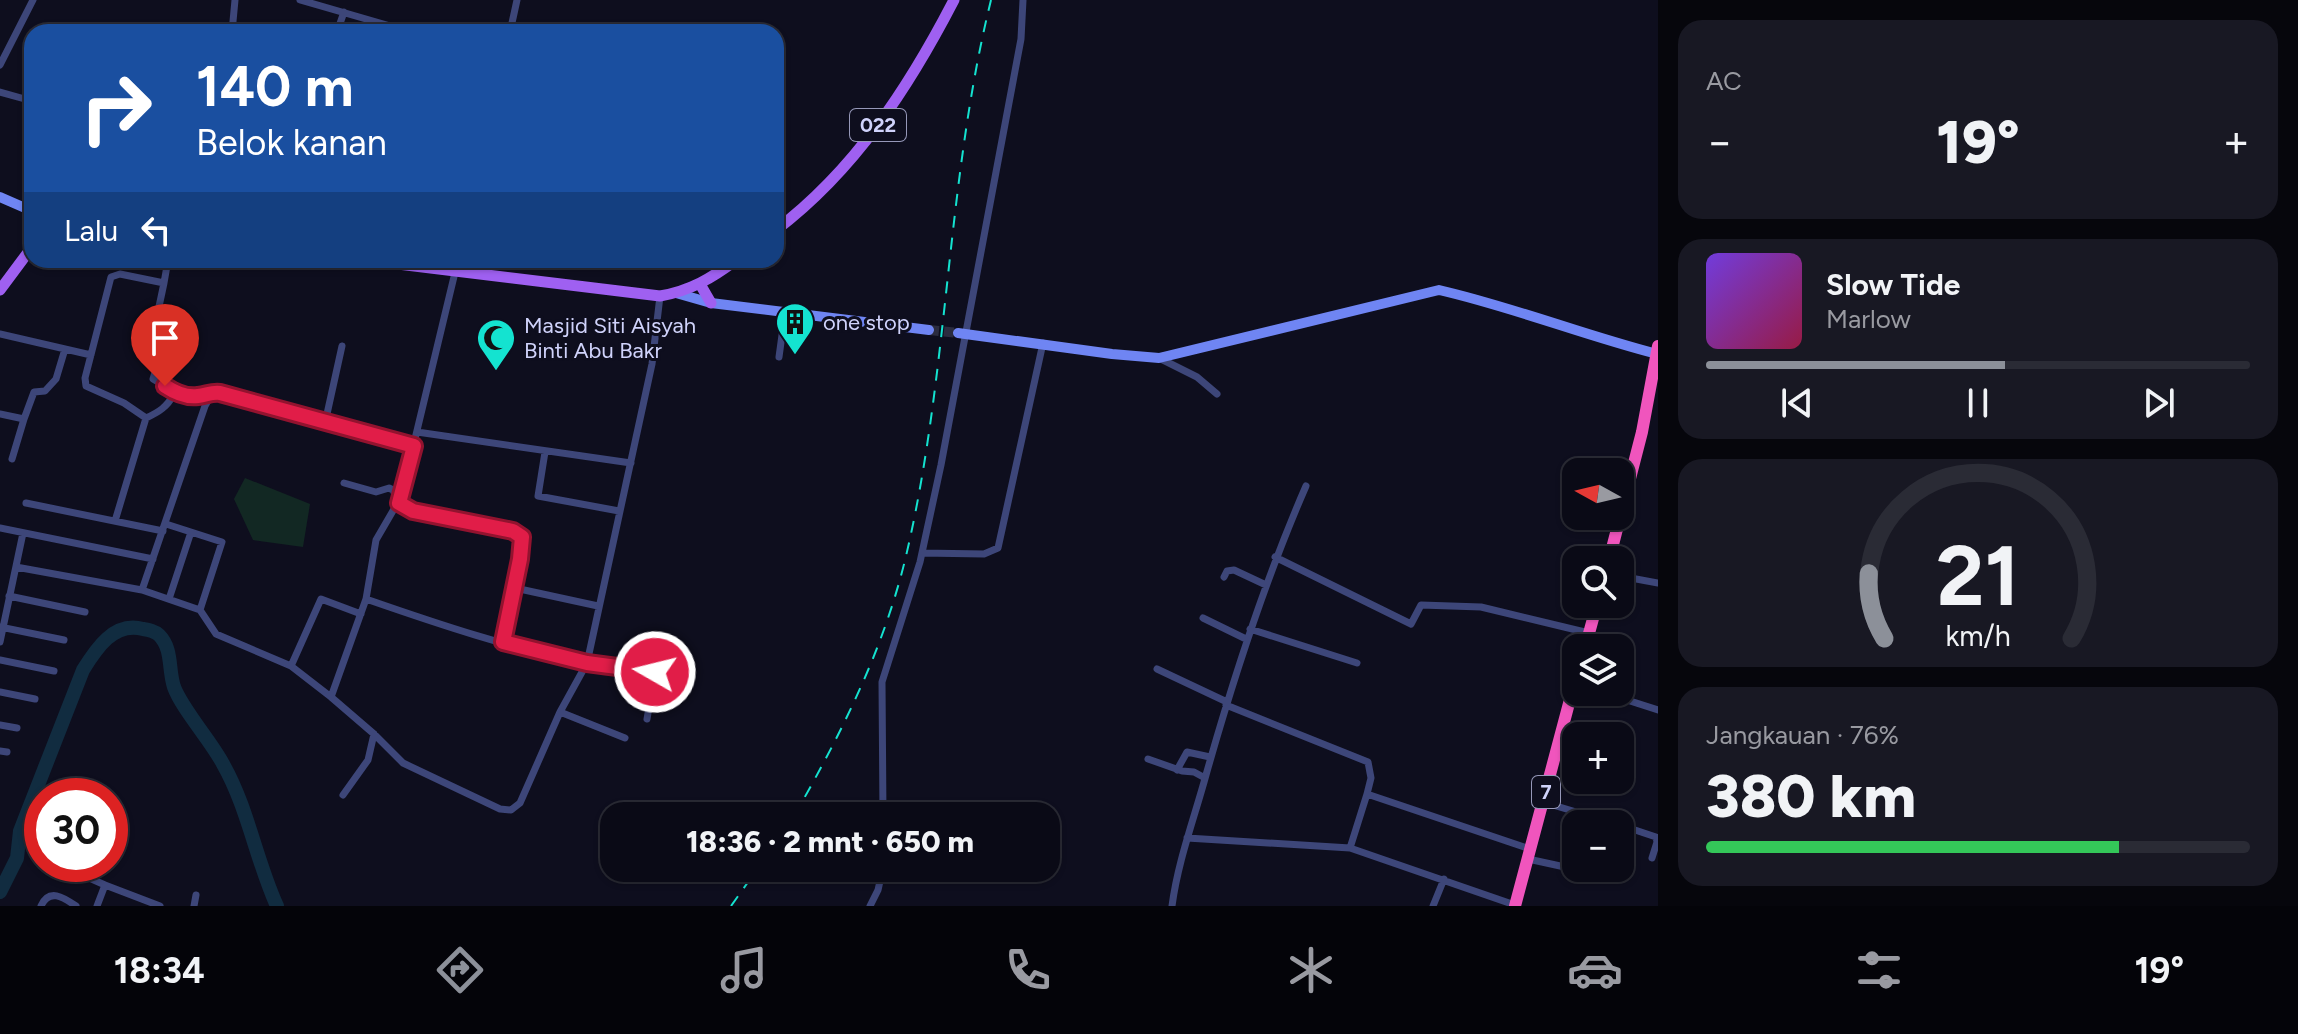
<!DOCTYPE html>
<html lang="id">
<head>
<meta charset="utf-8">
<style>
  :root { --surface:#0a0a16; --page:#181823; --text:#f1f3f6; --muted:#999aa1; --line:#2a2b35; --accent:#8c9099 }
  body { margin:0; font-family:Figtree,sans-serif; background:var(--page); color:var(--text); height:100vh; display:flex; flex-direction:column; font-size:30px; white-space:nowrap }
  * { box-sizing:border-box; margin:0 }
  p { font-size:26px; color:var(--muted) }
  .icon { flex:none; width:44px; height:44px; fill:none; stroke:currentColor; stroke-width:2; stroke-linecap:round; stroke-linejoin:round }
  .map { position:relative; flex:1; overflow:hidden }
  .sheet { display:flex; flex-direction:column; gap:20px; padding:20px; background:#06060c; width:640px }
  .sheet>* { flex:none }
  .guide { position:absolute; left:24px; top:24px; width:760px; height:244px; border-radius:24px; box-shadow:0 2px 6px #0004,0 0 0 2px var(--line); background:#1a4fa0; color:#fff; overflow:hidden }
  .needle { width:52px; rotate:278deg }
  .buttons { position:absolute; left:1562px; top:458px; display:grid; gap:16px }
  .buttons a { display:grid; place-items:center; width:72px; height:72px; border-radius:16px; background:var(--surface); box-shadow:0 2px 6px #0004,0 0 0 2px var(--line); font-size:40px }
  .speed { position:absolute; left:24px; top:778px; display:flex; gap:16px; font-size:40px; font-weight:700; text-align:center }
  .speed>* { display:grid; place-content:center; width:104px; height:104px; border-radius:50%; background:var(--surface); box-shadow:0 2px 6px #0004,0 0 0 2px var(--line); line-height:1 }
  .speed .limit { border:12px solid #d22; background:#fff; color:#111 }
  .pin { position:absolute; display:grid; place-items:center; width:68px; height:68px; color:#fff; margin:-82px -34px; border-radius:50% 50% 50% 0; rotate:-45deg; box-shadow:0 0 8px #0007 }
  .pin .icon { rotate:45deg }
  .me { position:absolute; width:88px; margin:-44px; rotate:278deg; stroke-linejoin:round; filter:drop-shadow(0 0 6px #0008) }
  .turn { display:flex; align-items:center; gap:28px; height:168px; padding:0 40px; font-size:36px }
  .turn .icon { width:104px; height:104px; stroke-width:2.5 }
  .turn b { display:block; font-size:56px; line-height:68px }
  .then { display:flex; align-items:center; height:76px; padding:0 40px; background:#0003; gap:16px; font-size:30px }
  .big { font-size:60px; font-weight:800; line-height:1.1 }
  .sheet .widget { flex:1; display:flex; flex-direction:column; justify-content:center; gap:12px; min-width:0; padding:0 28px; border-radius:24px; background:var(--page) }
  .sheet .dial { align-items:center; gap:0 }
  .dial svg { height:208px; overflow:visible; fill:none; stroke:var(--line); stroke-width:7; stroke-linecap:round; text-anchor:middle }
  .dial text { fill:var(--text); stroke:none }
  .song { display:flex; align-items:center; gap:24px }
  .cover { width:96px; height:96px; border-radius:12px; background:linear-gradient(135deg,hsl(260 70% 55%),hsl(340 70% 35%)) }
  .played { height:8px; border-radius:4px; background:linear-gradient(90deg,var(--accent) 55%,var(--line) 55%) }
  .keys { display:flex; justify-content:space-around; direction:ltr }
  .heat { display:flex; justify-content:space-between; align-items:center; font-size:44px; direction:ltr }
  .charge { height:12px; border-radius:6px; background:linear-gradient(90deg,#34c759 76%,var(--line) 0) }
  .trip { position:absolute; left:600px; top:802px; width:460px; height:80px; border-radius:24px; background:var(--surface); box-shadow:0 2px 6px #0004,0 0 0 2px var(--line); font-weight:800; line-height:80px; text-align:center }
  .tabs { display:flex; height:128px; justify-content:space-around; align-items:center; background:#040409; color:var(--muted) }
  .tabs .icon { width:56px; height:56px }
  .tabs .on { color:var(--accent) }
  .tabs b { font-size:36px; color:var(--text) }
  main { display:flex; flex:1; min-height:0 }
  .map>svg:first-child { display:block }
</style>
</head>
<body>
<main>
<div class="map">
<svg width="1658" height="906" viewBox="0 0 1658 906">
  <rect width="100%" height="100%" fill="#0e0e1e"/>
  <path fill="#122823" d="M245,478L310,504L303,547L253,540L234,499Z"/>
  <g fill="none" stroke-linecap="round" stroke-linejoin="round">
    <path stroke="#112c40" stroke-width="14" d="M0,892L17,858L20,831L83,670C96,649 114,621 143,629C149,630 155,631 159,635C173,649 168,669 174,687C182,709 211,741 223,764C248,808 256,860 277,906"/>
    <path stroke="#2b2c3f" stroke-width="10" stroke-dasharray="10 5" stroke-linecap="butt" d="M929,330L958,333"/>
    <path stroke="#3d4679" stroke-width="7" d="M300,0L411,32
      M232,32L235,0
      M337,32L344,12
      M510,32L517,0
      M0,65L33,0
      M0,92L32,101
      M458,260L401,497L376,540L366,599L331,697L374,734L403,763L500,809L511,810L520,803L560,712L587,663L652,364L660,296
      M164,283L153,335L164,342L153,379L170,389L174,394
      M0,334L91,355
      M779,357L785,313
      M1159,358L1197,377L1217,394
      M0,414L24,419L34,392L45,391L56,379L65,349
      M146,418C159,412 167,407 174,394L198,396L213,392L414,446
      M325,423L342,346
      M417,432L631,463
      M545,452L538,496L619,511
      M12,459L24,419
      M344,483L376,492L389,488L393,490L399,503L413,511L519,533C529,550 508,620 503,642
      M26,503L163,531
      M115,521L146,418L124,403L86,386L85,378L111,277L120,274L164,283L168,260
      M0,528L153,559
      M922,553L984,554L998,548L1043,343
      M1275,557L1411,624L1421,605L1481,607L1589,633
      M16,567L142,590L200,610L222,542L166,524
      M1620,576L1658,583
      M1224,577L1227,571L1234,570L1266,585
      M515,588L598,606
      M142,590L205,406L213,392
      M9,596L85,612
      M169,599L191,532
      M366,599C438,624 512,649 587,663C609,667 632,669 655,672L647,719
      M200,610L216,634L291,666L331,697
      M1203,618L1246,639
      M0,627L64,640
      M1250,629L1357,663
      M0,642L23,533
      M0,660L54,671
      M291,666L321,599L361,614
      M1157,669L1227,702
      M0,692L35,699
      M1602,692L1658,710
      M1226,705L1368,762L1371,778L1367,794L1530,849
      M560,712L625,738
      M0,725L17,728
      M0,751L7,752
      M1148,759L1182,771L1194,772L1205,778
      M1177,770L1187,752L1210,757
      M343,795L368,760L374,734
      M1543,802L1616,824
      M883,816L882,682L920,562L941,465L1021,39L1023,0
      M1620,825L1656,837L1657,842L1652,858
      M1187,838L1350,848L1515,905
      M1350,848L1367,794
      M1528,859L1574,869
      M90,868L87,877L105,885L97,906
      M105,885L160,906
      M41,906C49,888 63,897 76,906
      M194,906L196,895
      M870,906L878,890L883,868
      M1172,906C1178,861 1194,819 1206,775C1234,676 1265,580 1306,486
      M1433,906L1444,879"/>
    <path stroke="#6f85f3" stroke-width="10" d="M0,197L32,211
      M676,293L711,303L929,330
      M958,333L1112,354L1159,358L1439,290C1513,307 1583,335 1657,354"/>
    <path stroke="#9f60f1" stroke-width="11" d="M776,230C855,170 909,87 954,0
      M365,260L660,296C690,291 712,278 736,260
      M700,284L711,303
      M0,290L32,247"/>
    <path stroke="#f055bd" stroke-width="12" d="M1609,560L1642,432L1658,346
      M1585,648L1597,604
      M1515,906L1576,677"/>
    <path stroke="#14e3d0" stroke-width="2" stroke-dasharray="12 10" stroke-linecap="butt" d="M794,816C841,734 884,649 906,556C949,373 946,182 991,0
      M731,906L758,868"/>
  </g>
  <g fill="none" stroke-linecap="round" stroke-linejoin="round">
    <g stroke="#92132f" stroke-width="20">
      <path id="route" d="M165,386C174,392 185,398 198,396C207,395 211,392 220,393L414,446L399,503L413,511L513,531L522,537L520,559L503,642L587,663L655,672"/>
    </g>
    <use href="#route" stroke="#e11d48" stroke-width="14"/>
  </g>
  <defs>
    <g id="building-pin" transform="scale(2)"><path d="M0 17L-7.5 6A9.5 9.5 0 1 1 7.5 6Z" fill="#14e3d0" stroke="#0e0e1e"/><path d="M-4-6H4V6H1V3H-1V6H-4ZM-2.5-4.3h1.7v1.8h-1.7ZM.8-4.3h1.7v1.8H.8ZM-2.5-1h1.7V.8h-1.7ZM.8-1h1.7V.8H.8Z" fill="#111"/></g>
    <g id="mosque-pin" transform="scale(2)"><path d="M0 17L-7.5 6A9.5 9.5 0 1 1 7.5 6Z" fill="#14e3d0" stroke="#0e0e1e"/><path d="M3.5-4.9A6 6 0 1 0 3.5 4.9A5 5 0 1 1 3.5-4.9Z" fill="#111"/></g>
  </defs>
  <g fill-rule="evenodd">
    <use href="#building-pin" x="795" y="322"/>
    <use href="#mosque-pin" x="496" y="338"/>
  </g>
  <g text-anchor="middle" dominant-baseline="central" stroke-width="6" stroke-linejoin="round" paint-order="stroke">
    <g fill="#0e0e1e" stroke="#9698b9" stroke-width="2">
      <rect x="850" y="109" width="56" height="32" rx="6"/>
      <rect x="1532" y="776" width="28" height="32" rx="6"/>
    </g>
    <g font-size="20" font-weight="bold" fill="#d0d3fb">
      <text x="878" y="125">022</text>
      <text x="1546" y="792">7</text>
    </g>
    <g font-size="22" fill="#d0d3fb" stroke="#0e0e1e" text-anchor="start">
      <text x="823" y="322">one stop</text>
      <text x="524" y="325">Masjid Siti Aisyah<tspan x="524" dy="25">Binti Abu Bakr</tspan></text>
    </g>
  </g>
</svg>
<div class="buttons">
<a><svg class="needle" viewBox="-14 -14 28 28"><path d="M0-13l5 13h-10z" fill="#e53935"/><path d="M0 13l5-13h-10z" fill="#999aa1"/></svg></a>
<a><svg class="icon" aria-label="search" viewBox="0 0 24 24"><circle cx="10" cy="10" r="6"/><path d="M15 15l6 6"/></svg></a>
<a><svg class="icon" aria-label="layers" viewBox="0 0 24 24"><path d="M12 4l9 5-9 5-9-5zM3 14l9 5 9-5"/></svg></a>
<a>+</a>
<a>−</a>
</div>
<div class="speed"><div class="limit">30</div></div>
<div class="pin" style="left:165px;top:386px;background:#d93025"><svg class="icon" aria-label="arrive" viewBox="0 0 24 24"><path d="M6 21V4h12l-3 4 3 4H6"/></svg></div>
<svg class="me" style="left:655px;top:672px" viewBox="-20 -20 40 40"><circle r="17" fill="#e11d48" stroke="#fff" stroke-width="3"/><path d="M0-11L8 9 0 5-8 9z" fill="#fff"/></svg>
<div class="trip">18:36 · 2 mnt · 650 m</div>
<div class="guide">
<div class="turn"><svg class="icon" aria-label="right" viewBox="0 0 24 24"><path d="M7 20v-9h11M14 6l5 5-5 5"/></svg><div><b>140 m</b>Belok kanan</div></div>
<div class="then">Lalu<svg class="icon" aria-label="left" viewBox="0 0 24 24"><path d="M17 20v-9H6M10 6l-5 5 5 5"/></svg></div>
</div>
</div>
<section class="sheet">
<div class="widget"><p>AC</p>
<div class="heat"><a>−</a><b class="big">19°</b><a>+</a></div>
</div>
<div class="widget">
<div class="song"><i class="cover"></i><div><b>Slow Tide</b><p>Marlow</p></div></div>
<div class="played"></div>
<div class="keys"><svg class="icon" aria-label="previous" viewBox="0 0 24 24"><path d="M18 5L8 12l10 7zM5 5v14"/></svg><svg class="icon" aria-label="pause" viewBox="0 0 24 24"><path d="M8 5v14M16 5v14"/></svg><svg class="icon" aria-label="next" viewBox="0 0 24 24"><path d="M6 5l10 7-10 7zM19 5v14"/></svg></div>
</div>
<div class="widget dial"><svg viewBox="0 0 100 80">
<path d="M14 69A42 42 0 1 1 86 69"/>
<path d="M14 69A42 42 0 0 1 8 44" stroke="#8c9099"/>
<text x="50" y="56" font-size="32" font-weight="700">21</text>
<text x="50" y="72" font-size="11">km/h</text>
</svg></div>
<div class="widget"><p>Jangkauan · 76%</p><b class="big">380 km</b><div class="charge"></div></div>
</section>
</main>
<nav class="tabs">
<b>18:34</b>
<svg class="icon on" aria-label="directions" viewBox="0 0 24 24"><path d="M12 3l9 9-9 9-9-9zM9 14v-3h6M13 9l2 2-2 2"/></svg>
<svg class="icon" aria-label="music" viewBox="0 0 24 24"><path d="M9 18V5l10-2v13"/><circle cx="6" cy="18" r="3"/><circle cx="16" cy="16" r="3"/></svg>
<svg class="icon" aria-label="phone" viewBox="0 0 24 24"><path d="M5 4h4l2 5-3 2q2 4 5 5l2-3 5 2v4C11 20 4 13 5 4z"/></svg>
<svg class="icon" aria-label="climate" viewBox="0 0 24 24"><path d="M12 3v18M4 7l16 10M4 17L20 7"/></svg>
<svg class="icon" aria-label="car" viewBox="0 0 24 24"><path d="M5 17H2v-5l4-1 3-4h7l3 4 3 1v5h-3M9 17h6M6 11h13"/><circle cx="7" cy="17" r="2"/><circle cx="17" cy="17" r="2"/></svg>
<svg class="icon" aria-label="filters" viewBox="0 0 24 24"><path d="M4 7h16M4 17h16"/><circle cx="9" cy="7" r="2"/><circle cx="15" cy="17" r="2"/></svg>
<b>19°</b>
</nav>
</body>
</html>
